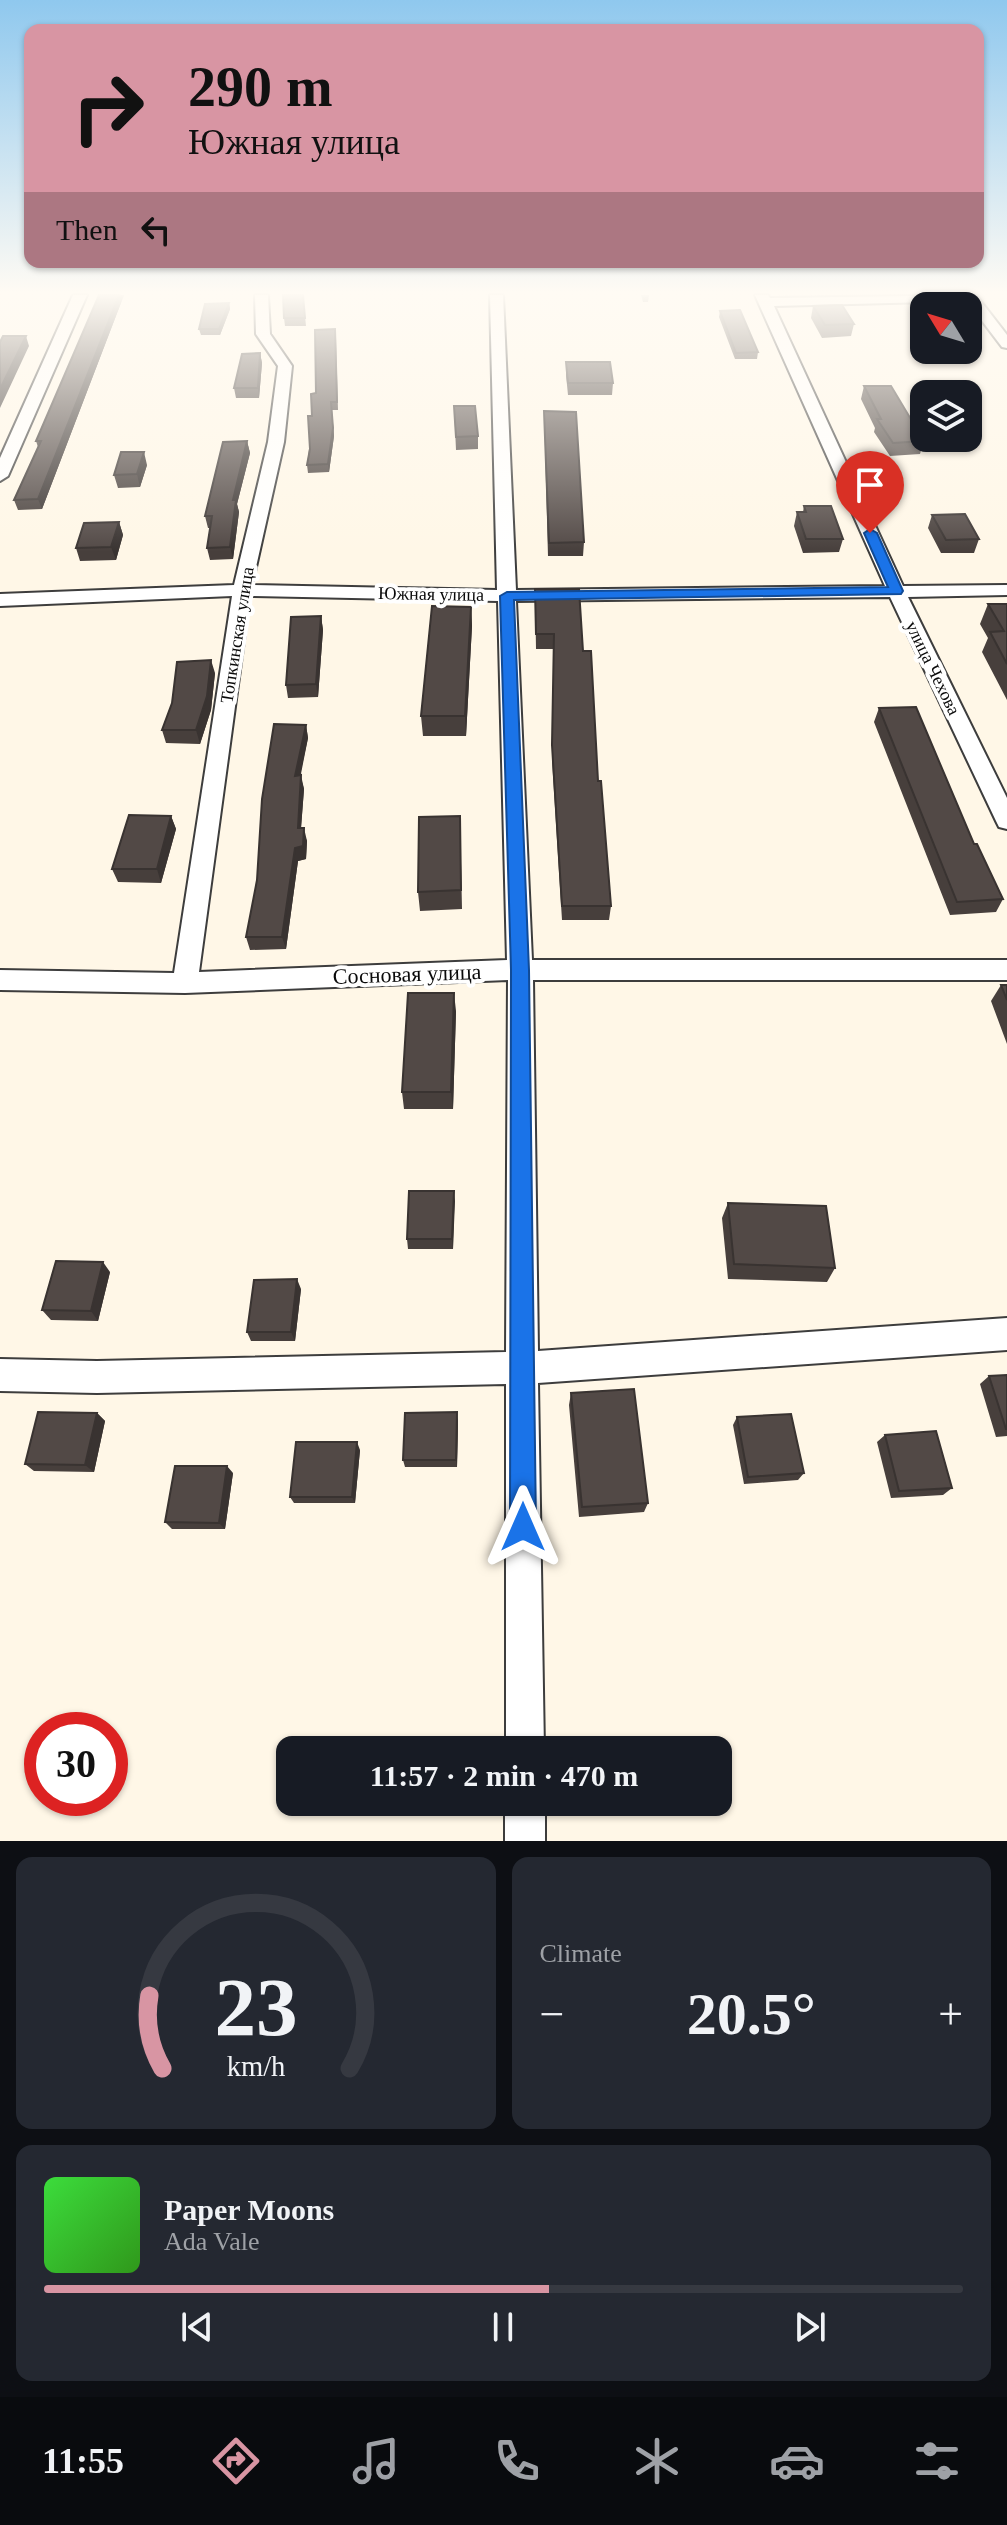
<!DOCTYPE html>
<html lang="en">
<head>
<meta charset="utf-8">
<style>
  :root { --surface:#171b24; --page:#242831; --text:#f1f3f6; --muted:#9ea1a6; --line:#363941; --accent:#d895a3 }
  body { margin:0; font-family:Georgia,serif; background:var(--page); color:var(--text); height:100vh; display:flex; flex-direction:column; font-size:30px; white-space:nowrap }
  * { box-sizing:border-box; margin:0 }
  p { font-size:26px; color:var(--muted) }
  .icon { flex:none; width:44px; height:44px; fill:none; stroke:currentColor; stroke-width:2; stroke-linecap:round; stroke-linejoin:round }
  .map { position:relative; height:1841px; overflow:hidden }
  .drawer { display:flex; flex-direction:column; gap:16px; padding:16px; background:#0d0f14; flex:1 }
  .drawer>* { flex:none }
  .hud { position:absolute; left:24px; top:24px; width:960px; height:244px; border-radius:16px; box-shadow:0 2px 6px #0004; background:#d895a3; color:#111; overflow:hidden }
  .needle { width:52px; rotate:308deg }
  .tools { position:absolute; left:910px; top:292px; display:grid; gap:16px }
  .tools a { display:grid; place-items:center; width:72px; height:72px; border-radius:16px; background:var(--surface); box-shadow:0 2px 6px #0004; font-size:40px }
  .speed { position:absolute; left:24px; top:1712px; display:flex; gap:16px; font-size:40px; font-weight:700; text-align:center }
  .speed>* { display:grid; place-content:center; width:104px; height:104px; border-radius:50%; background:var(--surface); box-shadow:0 2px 6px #0004; line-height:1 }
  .speed .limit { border:12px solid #d22; background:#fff; color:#111 }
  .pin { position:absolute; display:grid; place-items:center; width:68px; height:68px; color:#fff; margin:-82px -34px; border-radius:50% 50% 50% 0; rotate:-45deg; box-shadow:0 0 8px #0007 }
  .pin .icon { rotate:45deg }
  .me { position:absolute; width:88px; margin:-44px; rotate:0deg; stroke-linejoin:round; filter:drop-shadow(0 0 6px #0008) }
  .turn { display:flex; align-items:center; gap:28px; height:168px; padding:0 32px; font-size:36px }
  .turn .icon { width:104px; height:104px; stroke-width:2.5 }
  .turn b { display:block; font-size:56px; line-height:68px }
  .then { display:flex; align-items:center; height:76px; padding:0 32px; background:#0003; gap:16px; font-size:30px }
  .big { font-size:60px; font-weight:700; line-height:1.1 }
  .drawer .tile { flex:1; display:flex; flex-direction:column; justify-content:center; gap:12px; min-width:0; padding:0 28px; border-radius:16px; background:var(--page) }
  .drawer .dial { align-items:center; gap:0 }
  .dial svg { height:208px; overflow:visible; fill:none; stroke:var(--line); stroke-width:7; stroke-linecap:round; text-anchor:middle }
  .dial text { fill:var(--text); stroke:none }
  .song { display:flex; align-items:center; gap:24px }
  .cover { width:96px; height:96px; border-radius:12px; background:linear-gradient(135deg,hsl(120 70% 55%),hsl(110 70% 35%)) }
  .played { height:8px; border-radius:4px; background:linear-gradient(90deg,var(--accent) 55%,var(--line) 55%) }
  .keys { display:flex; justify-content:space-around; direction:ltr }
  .heat { display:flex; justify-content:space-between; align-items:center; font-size:44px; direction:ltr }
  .drawer .tiles { flex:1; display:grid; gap:16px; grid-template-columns:1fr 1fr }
  .tile:last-child { grid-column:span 2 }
  .trip { position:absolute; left:276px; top:1736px; width:456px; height:80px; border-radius:16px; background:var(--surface); box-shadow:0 2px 6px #0004; font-weight:700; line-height:80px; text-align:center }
  .dock { display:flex; height:128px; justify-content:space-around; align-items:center; background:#090b0e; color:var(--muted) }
  .dock .icon { width:56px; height:56px }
  .dock .selected { color:var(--accent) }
  .dock b { font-size:36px; color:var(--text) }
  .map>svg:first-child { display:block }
</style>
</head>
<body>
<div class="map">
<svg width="1007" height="1841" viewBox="0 0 1007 1841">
  <rect width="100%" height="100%" fill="#fff7e7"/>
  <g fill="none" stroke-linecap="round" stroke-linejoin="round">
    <g stroke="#3d3d3d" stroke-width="4">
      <path id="street" d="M73,295H87L8,476L0,481V458Z
        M255,295H268L270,334L292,366L284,442L252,585L497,590L490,295H503L516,590L885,586L755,295H768L770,298L976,295L1007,335V348L1002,347L967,301L774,306L903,586L1007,585V595L908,597L1007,798V829L999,827L996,821L890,597L516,601L532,960H1007V980H533L538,1351L1007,1318V1350L538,1383L544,1750H506V1384L97,1393L0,1391V1359L97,1361L506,1352L508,980L185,993L0,990V970L174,973L232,596L0,606V594L234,585L268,442L278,366L256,334ZM250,596L498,601L507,960L199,972Z
        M505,1802H545V1841H505Z"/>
    </g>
    <use href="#street" fill="#fff" fill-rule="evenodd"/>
  </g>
  <path fill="#473f3c" d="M99,295H124L42,509L18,510L14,500L38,447L36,441Z
    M303,295L306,326H285L284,318Z
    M641,295H649L648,302H643Z
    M229,303L230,309L220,335H201L199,329Z
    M813,306L854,324L851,336L822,338L811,318Z
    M720,311L758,352L757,359H735L719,317Z
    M336,337L338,410H332L334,436L329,472L308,473L307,465L316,393Z
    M260,353L262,363L259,398H236L234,388Z
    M566,362L613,383L612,395H568L566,375Z
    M864,386L924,441L920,454L890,456L874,432L875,428L861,399Z
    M454,406L478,436V449L456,450Z
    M544,411L584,542L583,556H548Z
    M247,441L250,453L237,504L239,512L233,559L210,560L207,548L210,528H208L205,516Z
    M147,465L140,487L118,488L114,475Z
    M804,506L843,539L839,552L803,553L794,526L797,512H803Z
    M932,515L979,539L974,553H941L928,528Z
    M119,522L123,535L116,560L80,561L76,548Z
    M535,589L583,651L611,906L609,920H562L552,760L554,649H536Z
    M988,604H1007V700L982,652L988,638L980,624Z
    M471,607L472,626L466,736H423L421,716Z
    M321,616L323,630L318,697L288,698L286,685Z
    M215,673L211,710L200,744L166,743L162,730Z
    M879,708L974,844L1003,899L996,912L950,915L874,722Z
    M306,725L308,738L300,775L304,789L301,828L307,841L306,859L298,861L286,949L250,950L246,937Z
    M171,816L176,829L161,883L118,882L112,869Z
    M460,816L462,909L420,911L418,892Z
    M1001,985H1007V1044L991,1001Z
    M456,1011L453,1109H404L402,1092Z
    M454,1191L453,1249H408L407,1239Z
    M728,1203L835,1268L827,1282L728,1279L722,1218Z
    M110,1272L98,1321L51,1320L42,1310Z
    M301,1289L295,1341H251L247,1332Z
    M1007,1375V1436L996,1437L980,1384L989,1376Z
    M571,1393L648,1503L644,1512L579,1517L569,1405Z
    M97,1413L105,1421L94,1472L34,1471L25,1464Z
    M737,1417L804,1473L798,1480L744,1484L733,1425Z
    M458,1420L457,1467H405L403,1460Z
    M885,1435L952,1488L943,1495L891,1498L877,1442Z
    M360,1450L355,1503H294L290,1497Z
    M233,1473L225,1529H172L165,1522Z"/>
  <path fill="#393331" d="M119,295H124L42,509L38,499Z
    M229,303L230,309L220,335L219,329Z
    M26,336L29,346L0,408V389Z
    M260,353L262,363L259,398L258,388Z
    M331,402L334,436L329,472L328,464Z
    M247,441L250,453L237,504L239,512L233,559L230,547L233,500Z
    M144,452L147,465L140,487L137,474Z
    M119,522L123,535L116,560L111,547Z
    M471,607L472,626L466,736L465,716Z
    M321,616L323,630L318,697L316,684Z
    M211,660L215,673L211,710L200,744L196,730Z
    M306,725L308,738L298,789L295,776Z
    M301,775L304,789L300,841L298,828Z
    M171,816L176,829L161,883L157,869Z
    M304,828L307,841L306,859L298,861L286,949L282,937L295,848Z
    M454,993L456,1011L453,1109L451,1092Z
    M454,1191L455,1201L453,1249L452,1239Z
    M103,1262L110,1272L98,1321L91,1311Z
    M297,1279L301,1289L295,1341L291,1332Z
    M457,1412L458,1420L457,1467L456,1460Z
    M97,1413L105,1421L94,1472L85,1465Z
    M357,1442L360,1450L355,1503L352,1497Z
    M227,1466L233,1473L225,1529L219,1523Z"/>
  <path fill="#524946" stroke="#393331" stroke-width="2" d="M99,295H119L38,499L14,500L41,441H36Z
    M283,295H303L305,318H284Z
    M229,303L219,329H199L205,304Z
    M842,305L854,324L825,325L813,306Z
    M740,310L758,352L736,353L720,311Z
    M335,329L337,402H331L333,428L328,464L307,465L310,449L308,416H312L311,394L316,393L315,330Z
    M3,336H26L0,389V342Z
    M260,353L258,388H234L242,354Z
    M566,362H610L613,383H568Z
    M864,386H891L924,441L893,443L877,419H881Z
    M454,406H475L478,436L456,437Z
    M544,411L576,412L584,542L549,543Z
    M247,441L233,500H236L230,547L207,548L212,516H205L223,442Z
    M121,452H144L137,474L114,475Z
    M804,506H831L843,539H806L797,512H806Z
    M965,514L979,539L946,540L932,515Z
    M119,522L111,547L76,548L84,523Z
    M535,589H579L583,651H591L598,781H601L611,906H562L552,745L554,634H536Z
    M988,604H1007V664L990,632L1004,631Z
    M432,606L471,607L465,716H421Z
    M321,616L316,684L286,685L291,617Z
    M211,660L207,696L196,730H162L172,703L177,662Z
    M916,707L974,844H977L1003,899L957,902L879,708Z
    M274,724L306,725L295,776L301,775L298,828H304L303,846L295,848L282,937H246L257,880L262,799Z
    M129,815L171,816L157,869H112Z
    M460,816L461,890L418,892L419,817Z
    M1001,985H1007V1000Z
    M408,993H454L451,1092H402Z
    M409,1191H454L452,1239H407Z
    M728,1203L826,1206L835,1268L734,1264Z
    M56,1261L103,1262L91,1311L42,1310Z
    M297,1279L291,1332H247L254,1280Z
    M1007,1375V1429H1006L989,1376Z
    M634,1389L648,1503L582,1507L571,1393Z
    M38,1412L97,1413L85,1465L25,1464Z
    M457,1412L456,1460H403L405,1413Z
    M791,1414L804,1473L748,1477L737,1417Z
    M936,1431L952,1488L899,1491L885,1435Z
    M296,1442H357L352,1497H290Z
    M175,1466H227L219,1523L165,1522Z"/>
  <linearGradient id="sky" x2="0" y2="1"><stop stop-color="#8fc8ee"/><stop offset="0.53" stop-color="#fffbf4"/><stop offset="1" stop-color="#fffbf4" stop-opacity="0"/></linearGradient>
  <rect width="1007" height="552" fill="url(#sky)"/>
  <path fill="#1a73e8" stroke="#114b97" stroke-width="2" d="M870,529L877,533L903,591L901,594L514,600L529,970L536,1527L532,1536L523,1540L514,1536L510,1527L511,970L500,596L507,592L888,587L864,533Z"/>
  <g text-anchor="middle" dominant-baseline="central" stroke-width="8" stroke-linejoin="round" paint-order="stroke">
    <g font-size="18" fill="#0a0a0a" stroke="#fff">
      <text transform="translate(431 594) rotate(1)">Южная улица</text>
      <text transform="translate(237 635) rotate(-81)">Топкинская улица</text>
      <text transform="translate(933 668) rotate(64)">улица Чехова</text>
    </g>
    <g font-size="22" fill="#0a0a0a" stroke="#fff">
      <text transform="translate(407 974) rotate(-2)">Сосновая улица</text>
    </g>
  </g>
</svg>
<div class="tools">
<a><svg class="needle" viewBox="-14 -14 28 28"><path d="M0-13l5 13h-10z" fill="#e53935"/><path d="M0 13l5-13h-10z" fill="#9ea1a6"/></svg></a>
<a><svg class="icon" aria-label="layers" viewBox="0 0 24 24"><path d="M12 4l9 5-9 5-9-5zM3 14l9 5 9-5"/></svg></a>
</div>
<div class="speed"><div class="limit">30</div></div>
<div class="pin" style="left:870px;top:533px;background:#d93025"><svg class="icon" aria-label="arrive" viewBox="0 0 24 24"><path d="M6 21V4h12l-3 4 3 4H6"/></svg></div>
<svg class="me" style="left:523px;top:1527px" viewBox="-20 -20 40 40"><path d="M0-17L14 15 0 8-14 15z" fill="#1a73e8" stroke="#fff" stroke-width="4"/></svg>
<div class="trip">11:57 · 2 min · 470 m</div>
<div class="hud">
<div class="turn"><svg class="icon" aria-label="right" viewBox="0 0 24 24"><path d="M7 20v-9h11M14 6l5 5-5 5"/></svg><div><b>290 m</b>Южная улица</div></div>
<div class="then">Then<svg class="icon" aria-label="left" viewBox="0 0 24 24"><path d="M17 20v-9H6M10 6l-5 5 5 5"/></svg></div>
</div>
</div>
<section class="drawer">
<div class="tiles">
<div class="tile dial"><svg viewBox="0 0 100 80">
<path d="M14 69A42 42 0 1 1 86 69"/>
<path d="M14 69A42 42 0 0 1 9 41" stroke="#d895a3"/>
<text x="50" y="56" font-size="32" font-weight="700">23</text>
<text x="50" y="72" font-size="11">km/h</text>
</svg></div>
<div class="tile"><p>Climate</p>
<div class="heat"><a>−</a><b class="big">20.5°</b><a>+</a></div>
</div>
<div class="tile">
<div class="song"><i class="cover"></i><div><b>Paper Moons</b><p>Ada Vale</p></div></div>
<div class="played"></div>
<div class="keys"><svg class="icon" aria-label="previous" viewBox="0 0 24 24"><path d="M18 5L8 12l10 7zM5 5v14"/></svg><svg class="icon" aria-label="pause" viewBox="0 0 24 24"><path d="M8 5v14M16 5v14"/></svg><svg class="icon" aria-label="next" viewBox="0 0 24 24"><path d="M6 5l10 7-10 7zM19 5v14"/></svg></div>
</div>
</div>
</section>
<nav class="dock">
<b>11:55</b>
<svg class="icon selected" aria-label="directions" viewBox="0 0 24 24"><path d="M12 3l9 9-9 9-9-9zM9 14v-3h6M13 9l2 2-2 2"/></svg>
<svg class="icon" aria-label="music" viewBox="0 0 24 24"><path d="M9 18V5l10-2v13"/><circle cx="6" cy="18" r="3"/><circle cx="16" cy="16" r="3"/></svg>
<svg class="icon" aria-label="phone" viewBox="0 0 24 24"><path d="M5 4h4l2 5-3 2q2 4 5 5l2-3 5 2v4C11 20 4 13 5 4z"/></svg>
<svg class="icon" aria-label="climate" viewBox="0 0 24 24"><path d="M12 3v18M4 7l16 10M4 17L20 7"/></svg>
<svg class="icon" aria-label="car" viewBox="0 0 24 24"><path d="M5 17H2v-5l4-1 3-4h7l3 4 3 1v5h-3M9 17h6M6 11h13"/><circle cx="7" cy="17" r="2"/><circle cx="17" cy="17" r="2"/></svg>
<svg class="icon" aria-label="filters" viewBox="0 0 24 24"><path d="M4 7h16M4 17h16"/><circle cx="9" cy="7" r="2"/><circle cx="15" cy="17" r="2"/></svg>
</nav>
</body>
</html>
